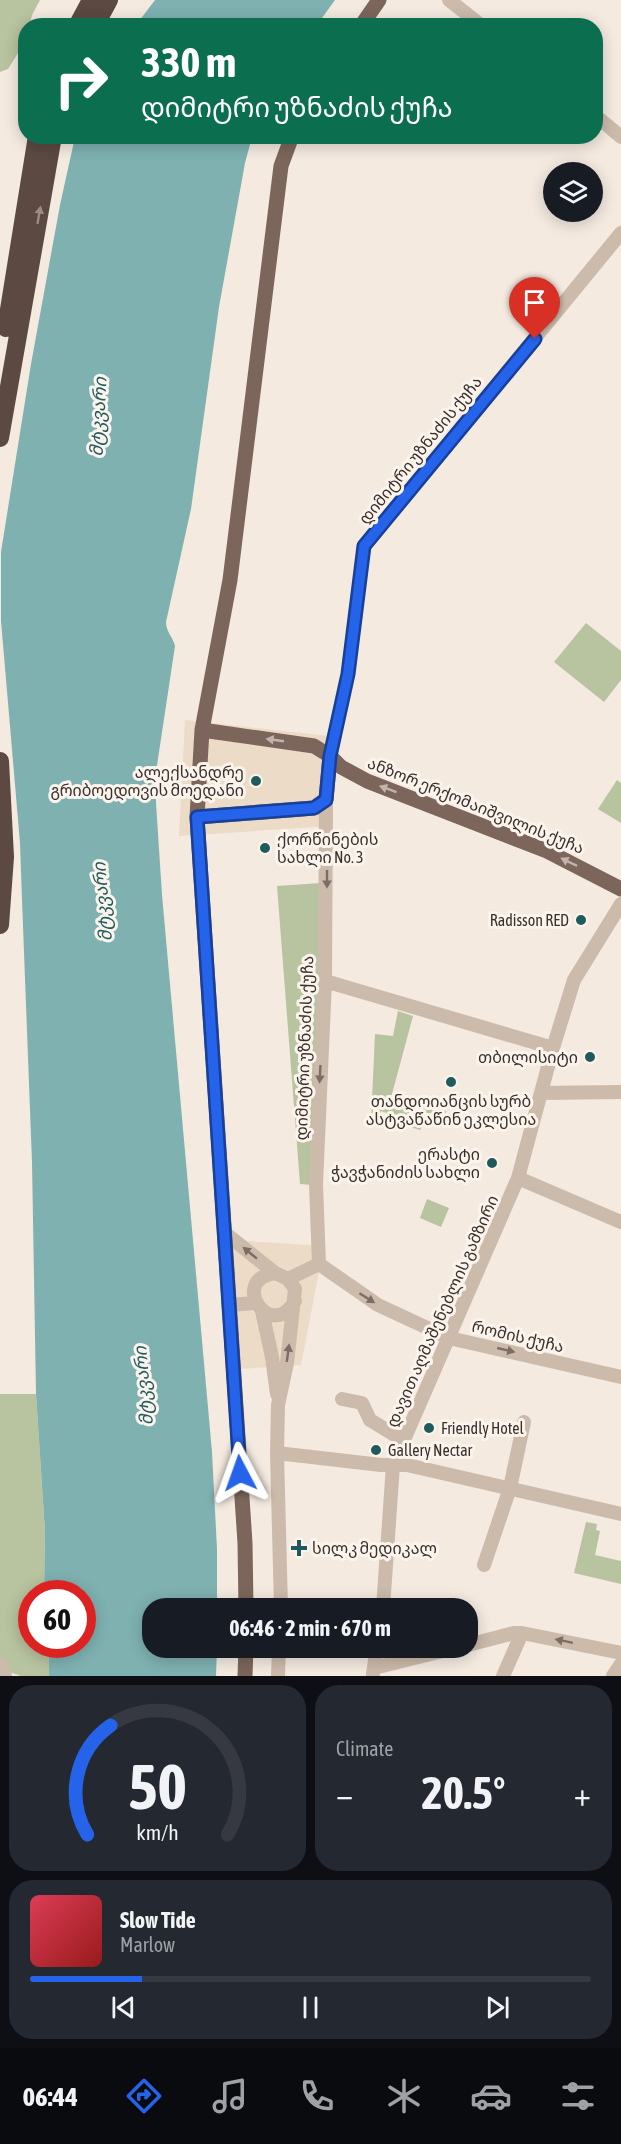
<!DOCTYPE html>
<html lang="en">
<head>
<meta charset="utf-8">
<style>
  :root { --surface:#171b24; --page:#242831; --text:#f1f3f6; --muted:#9ea1a6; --line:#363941; --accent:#2563eb }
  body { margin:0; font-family:"Asap Condensed","Noto Sans Georgian",sans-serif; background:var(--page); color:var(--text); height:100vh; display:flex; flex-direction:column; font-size:22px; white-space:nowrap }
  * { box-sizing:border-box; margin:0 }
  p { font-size:20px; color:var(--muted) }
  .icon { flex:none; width:33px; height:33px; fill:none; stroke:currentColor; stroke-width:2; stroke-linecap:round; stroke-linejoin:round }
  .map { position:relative; height:1676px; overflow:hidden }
  .panel { display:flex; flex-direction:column; gap:9px; padding:9px; background:#0d0f14; flex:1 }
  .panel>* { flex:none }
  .banner { position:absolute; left:18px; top:18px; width:585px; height:126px; border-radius:24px; box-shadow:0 3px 15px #0003; background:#0b6e4f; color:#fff; overflow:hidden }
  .fabs { position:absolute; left:543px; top:162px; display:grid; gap:12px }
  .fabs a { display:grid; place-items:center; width:60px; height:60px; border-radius:50%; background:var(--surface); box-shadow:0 3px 15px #0003; font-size:30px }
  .speed { position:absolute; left:18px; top:1580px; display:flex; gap:12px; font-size:30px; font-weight:700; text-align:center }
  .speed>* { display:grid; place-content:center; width:78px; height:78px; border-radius:50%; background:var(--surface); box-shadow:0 3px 15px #0003; line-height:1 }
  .speed .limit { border:9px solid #d22; background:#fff; color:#111 }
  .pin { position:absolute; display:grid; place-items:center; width:51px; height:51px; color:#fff; margin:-62px -26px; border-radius:50% 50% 50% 0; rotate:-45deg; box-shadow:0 0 6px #0007 }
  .pin .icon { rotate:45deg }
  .me { position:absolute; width:66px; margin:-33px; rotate:356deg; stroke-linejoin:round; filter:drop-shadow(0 0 4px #0008) }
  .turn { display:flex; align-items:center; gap:21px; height:126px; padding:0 24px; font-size:27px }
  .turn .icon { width:78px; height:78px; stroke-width:2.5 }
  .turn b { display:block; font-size:42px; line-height:51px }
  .big { font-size:45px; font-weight:700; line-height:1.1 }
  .panel .tile { flex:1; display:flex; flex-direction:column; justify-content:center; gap:9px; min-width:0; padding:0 21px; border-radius:24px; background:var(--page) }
  .panel .dial { align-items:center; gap:0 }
  .dial svg { height:156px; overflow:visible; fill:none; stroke:var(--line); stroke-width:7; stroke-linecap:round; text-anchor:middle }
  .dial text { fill:var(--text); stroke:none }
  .song { display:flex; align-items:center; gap:18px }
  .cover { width:72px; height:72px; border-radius:9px; background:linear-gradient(135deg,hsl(350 70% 55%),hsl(0 70% 35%)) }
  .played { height:6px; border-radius:3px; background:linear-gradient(90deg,var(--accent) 20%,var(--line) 20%) }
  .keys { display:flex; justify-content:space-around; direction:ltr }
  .heat { display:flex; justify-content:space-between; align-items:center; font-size:33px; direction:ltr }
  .panel .tiles { flex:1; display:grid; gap:9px; grid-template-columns:1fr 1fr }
  .tile:last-child { grid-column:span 2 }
  .trip { position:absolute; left:142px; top:1598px; width:336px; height:60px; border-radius:24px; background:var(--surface); box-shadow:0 3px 15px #0003; font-weight:700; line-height:60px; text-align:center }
  .tabs { display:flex; height:96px; justify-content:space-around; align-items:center; background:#090b0e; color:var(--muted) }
  .tabs .icon { width:42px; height:42px }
  .tabs .active { color:var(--accent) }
  .tabs b { font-size:27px; color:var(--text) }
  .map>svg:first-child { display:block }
</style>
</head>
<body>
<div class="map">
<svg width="621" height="1676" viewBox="0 0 621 1676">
  <rect width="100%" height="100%" fill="#f4eae0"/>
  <path fill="#b8c3a0" d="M0,0H40L32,15L30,25L26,26L25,42L8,69L0,72Z
    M586,623L621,651V680L604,702L554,662Z
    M617,780L621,783V823L598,809Z
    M321,883L312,1185L300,1184L277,886Z
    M398,1011L413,1016L389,1105L418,1114L422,1103L446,1111L443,1127L427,1119L420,1130L400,1124L401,1118L381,1111L378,1122L371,1121L375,1034L393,1036Z
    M427,1199L449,1208L441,1227L420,1218Z
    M0,1394H36L45,1532L44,1593H32V1644H49V1676H21L0,1669Z
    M586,1522L597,1524L596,1530L600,1531L595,1555L621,1561V1584L574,1573Z"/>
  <path fill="#ecdbc7" d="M185,720L329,736L332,826L179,836Z
    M232,1240L324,1246L301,1365L239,1369Z"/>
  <path fill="#7fb1b1" d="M155,0H335L317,25H136Z
    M75,137H252L245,163L219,307L191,509L166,622C166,632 173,637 175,646L156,772V803L162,895L212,1452L217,1549V1608H153V1647H217L216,1676H49V1644H82V1593H44L45,1532L36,1394L32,1162L22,900L20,843L1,621V552L31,364L60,205Z"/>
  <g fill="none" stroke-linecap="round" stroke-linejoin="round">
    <path stroke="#ccbaab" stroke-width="14" d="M449,0L482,26
      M596,116L621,137
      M330,756L348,674L364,546L621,233
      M325,981L553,1048
      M541,1093L621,1092
      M518,1178L621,1222
      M225,1233L275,1273L288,1279L295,1289L287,1363L278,1405L277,1453L281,1608
      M319,1264L316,1184L325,981L326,799
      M319,1264L378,1305L449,1338L621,1377
      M275,1273C228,1280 271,1343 295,1301
      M288,1279L319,1264
      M229,1305L255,1303
      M262,1311L272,1357L277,1394
      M342,1399L362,1403L370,1420L403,1440
      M277,1453L381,1465H407L621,1514
      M484,1565L510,1488L524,1422
      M383,1608L393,1465L518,1178L553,1048L574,980L621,904
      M468,1645L514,1633H522L621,1653
      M0,1664L5,1676
      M374,1668L459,1647
      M373,1674L377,1647
      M278,1676L279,1647
      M503,1676L522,1633
      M613,1676L621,1664"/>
    <path stroke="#7c665c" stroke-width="15" d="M361,26L379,0
      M202,730L314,746L330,756L341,767L367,781L547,851L621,889
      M197,817L314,808L326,799L330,756
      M246,1608L245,1543L197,817L202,730L230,580L281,166L292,136
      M245,1676L246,1647"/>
    <path stroke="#5b4942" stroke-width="18" d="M77,26L91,0
      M95,26L109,0
      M6,328L37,136
      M0,438L53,136
      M0,761L5,857L0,925"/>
  </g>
  <defs><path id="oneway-solid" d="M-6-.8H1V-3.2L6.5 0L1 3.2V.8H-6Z" transform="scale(1.5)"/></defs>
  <use fill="#9b8d86" href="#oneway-solid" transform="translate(39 215) rotate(-80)"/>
  <g fill="#c2b4ac">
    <use href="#oneway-solid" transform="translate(275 740) rotate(-172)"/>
    <use href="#oneway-solid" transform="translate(388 789) rotate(-160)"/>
    <use href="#oneway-solid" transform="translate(569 862) rotate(-154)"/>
  </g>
  <g fill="#7c6e65">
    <use href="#oneway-solid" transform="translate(327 879) rotate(90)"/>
    <use href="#oneway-solid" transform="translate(320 1074) rotate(93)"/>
    <use href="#oneway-solid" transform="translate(250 1253) rotate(-141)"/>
    <use href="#oneway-solid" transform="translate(367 1298) rotate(32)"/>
    <use href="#oneway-solid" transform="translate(506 1350) rotate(13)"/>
    <use href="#oneway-solid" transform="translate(288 1353) rotate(-82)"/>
    <use href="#oneway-solid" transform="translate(564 1641) rotate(-168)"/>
  </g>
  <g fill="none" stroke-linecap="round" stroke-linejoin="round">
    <g stroke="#184099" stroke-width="15">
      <path id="route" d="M240,1473L197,817L314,808L326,800L330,756L348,674L364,546L535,339"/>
    </g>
    <use href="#route" stroke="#2563eb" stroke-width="10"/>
  </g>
  <g fill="#1f5b5d" stroke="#fbf4ed" stroke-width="2">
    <circle cx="256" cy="781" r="6"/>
    <circle cx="265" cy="848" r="6"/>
    <circle cx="581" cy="920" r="6"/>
    <circle cx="590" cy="1057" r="6"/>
    <circle cx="451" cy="1082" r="6"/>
    <circle cx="492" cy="1163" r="6"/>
    <circle cx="429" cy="1428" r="6"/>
    <circle cx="376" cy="1450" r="6"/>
    <path d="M296 1539h6v6h6v6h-6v6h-6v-6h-6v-6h6z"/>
  </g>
  <g text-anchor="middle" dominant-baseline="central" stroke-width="6" stroke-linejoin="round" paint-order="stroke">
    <g font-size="16" fill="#3a2f2b" stroke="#fbf4ed">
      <text transform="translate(420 450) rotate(-51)">დიმიტრი უზნაძის ქუჩა</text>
      <text transform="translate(476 805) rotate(22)">ანზორ ერქომაიშვილის ქუჩა</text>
      <text transform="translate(304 1048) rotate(-88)">დიმიტრი უზნაძის ქუჩა</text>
      <text transform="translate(442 1311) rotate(-66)">დავით აღმაშენებლის გამზირი</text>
      <text transform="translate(518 1336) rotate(13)">რომის ქუჩა</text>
    </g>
    <g font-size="16" fill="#3a2f2b" stroke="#fbf4ed" text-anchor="end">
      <text x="244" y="772">ალექსანდრე<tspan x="244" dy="18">გრიბოედოვის მოედანი</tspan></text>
      <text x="277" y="839" text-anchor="start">ქორწინების<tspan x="277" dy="18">სახლი No. 3</tspan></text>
      <text x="569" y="920">Radisson RED</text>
      <text x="578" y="1057">თბილისიტი</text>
      <text x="451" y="1101" text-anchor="middle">თანდოიანცის სურბ<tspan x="451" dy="18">ასტვაწაწინ ეკლესია</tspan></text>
      <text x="480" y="1154">ერასტი<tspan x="480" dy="18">ჭავჭანიძის სახლი</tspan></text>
      <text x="441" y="1428" text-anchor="start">Friendly Hotel</text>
      <text x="388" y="1450" text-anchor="start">Gallery Nectar</text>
      <text x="312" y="1548" text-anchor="start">სილკ მედიკალ</text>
    </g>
    <g font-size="18" font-style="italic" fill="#1f5b5d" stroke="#fbf4ed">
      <text transform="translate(98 417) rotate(-87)">მტკვარი</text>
      <text transform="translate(102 902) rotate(-95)">მტკვარი</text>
      <text transform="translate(143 1386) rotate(-95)">მტკვარი</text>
    </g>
  </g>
</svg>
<div class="fabs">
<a><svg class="icon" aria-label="layers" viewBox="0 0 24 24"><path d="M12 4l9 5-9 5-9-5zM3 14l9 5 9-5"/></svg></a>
</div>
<div class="speed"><div class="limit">60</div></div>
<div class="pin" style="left:535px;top:339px;background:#d93025"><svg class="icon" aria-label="arrive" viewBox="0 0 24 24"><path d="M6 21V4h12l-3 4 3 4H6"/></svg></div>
<svg class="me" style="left:240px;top:1473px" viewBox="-20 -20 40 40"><path d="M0-17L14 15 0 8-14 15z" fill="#2563eb" stroke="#fff" stroke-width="4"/></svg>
<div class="trip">06:46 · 2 min · 670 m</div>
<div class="banner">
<div class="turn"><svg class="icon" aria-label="right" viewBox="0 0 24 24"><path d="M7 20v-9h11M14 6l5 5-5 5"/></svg><div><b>330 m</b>დიმიტრი უზნაძის ქუჩა</div></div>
</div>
</div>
<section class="panel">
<div class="tiles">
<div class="tile dial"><svg viewBox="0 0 100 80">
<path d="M14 69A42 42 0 1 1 86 69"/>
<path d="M14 69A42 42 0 0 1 26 13" stroke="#2563eb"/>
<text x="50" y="56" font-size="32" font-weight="700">50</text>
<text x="50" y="72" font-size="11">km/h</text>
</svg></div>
<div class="tile"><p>Climate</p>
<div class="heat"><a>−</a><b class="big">20.5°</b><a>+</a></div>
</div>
<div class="tile">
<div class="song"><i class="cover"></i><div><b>Slow Tide</b><p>Marlow</p></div></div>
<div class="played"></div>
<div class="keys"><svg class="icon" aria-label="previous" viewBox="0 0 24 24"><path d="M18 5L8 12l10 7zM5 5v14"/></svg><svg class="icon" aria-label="pause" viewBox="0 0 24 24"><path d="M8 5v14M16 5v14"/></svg><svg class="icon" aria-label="next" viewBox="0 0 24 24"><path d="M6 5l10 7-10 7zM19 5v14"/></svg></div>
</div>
</div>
</section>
<nav class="tabs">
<b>06:44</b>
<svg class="icon active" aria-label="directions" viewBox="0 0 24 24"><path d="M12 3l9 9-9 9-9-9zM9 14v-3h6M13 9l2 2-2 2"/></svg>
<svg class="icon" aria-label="music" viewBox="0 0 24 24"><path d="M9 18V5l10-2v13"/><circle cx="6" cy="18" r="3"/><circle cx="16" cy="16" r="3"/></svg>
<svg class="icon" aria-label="phone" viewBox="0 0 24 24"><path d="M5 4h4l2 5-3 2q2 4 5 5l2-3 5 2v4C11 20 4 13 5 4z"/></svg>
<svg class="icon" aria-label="climate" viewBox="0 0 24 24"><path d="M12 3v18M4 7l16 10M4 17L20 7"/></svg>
<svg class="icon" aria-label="car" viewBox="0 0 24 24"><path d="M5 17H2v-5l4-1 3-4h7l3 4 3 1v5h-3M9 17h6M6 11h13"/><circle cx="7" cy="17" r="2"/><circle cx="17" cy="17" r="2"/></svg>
<svg class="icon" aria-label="filters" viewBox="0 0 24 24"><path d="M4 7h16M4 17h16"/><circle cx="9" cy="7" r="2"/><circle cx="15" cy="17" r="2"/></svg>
</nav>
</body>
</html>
